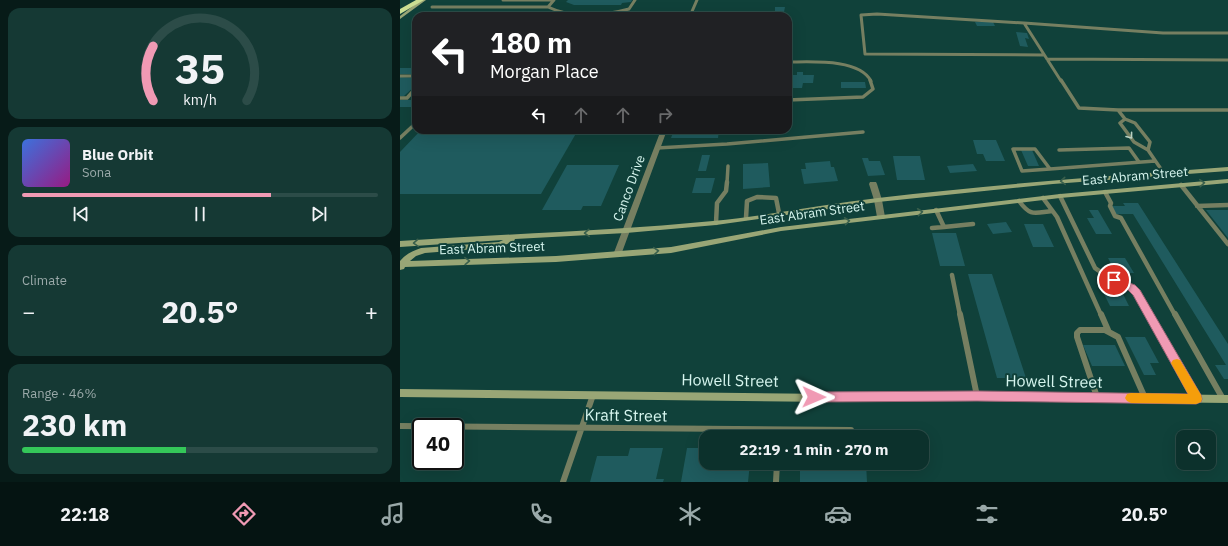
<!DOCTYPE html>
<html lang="en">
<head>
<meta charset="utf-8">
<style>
  :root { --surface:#0c312c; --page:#153934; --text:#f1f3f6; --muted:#9aa9a9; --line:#2c4c48; --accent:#f09ab4 }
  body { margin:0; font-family:"IBM Plex Sans",sans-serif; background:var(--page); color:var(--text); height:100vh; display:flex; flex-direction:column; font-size:15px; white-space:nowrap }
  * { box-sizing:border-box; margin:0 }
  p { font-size:13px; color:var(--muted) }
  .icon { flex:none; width:22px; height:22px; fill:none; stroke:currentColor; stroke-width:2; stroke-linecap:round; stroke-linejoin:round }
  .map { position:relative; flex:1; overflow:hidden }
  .panel { display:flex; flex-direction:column; gap:8px; padding:8px; background:#071b18; width:400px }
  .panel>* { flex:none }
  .guide { position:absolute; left:12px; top:12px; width:380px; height:122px; border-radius:12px; box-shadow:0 4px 16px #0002,0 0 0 1px var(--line); background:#202124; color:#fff; overflow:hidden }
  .fabs { position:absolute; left:776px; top:430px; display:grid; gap:8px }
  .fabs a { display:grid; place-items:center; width:40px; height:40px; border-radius:8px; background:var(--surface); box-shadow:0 4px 16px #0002,0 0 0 1px var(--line); font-size:20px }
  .speed { position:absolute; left:12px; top:418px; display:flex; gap:8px; font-size:20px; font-weight:700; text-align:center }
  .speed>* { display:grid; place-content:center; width:52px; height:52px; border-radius:50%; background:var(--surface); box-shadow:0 4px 16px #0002,0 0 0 1px var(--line); line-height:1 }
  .speed .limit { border:2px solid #111; border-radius:6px; background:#fff; color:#111 }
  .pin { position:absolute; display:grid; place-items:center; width:34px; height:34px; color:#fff; margin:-17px; border:2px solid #fff; border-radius:50%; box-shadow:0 1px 4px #0007 }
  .me { position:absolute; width:44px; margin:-22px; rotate:91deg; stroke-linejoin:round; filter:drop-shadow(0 0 3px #0008) }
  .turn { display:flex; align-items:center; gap:14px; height:84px; padding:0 12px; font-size:18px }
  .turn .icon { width:52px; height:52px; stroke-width:2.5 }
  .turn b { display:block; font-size:28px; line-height:34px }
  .lanes { display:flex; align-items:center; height:38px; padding:0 12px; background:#0003; justify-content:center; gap:20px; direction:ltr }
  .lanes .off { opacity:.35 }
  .big { font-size:30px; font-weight:800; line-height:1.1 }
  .panel .widget { flex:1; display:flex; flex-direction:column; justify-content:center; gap:6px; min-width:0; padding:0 14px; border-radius:12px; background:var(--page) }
  .panel .dial { align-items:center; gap:0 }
  .dial svg { height:104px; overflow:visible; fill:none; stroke:var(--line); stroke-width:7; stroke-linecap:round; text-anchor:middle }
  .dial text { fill:var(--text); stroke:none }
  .song { display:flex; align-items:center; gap:12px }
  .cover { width:48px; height:48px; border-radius:6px; background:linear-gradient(135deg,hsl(220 70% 55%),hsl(310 70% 35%)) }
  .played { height:4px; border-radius:2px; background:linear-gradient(90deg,var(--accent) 70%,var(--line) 70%) }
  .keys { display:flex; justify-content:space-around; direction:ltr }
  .heat { display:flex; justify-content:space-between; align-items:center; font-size:22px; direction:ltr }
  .charge { height:6px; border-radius:3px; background:linear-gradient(90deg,#34c759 46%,var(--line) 0) }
  .trip { position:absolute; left:299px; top:430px; width:230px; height:40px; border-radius:12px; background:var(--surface); box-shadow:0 4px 16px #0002,0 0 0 1px var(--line); font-weight:800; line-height:40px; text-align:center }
  .menu { display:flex; height:64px; justify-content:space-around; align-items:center; background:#051412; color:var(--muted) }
  .menu .icon { width:28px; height:28px }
  .menu .active { color:var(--accent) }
  .menu b { font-size:18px; color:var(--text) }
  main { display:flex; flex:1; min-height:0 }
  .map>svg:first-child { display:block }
</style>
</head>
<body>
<main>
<section class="panel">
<div class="widget dial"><svg viewBox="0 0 100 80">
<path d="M14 69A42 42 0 1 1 86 69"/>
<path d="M14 69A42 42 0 0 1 14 27" stroke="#f09ab4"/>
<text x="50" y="56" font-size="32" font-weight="700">35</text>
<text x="50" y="72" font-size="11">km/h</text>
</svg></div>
<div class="widget">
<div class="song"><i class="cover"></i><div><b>Blue Orbit</b><p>Sona</p></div></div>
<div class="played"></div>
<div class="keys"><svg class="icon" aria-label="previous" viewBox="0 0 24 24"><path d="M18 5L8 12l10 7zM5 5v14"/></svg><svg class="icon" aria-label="pause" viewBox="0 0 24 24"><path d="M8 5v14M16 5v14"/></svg><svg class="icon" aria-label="next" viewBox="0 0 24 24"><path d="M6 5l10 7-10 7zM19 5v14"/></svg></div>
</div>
<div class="widget"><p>Climate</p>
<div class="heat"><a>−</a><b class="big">20.5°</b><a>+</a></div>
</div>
<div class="widget"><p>Range · 46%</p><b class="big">230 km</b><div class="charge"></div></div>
</section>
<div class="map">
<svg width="828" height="482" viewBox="0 0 828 482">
  <rect width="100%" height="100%" fill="#10413a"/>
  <path fill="#1f5b5e" d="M168,0H232L231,2L222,3L221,5H174L166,2Z
    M375,7H385L384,12H375Z
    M575,22H593L595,26H577Z
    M616,32L627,33L629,39L625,38L628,47L620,46Z
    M0,68H16V74H0Z
    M397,72H403V75H414L413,83H403L402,88H388V75H397Z
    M0,77L16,78V85L4,96H0Z
    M441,82H465L466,88H441Z
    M0,100H16V107H0Z
    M21,130H178L141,194H0V152Z
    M274,130H319L318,138H271Z
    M573,140H596L605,161H586L583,154H577Z
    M621,150H632L639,166H628Z
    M302,155H310L306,171H298Z
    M493,156H520L525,180H497Z
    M462,158H468L469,161H480L485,175L468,176Z
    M430,161L431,167H434L438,181L404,184L401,169H406L405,163Z
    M368,163L370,187L343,189V164Z
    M573,164L577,171L550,173L547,166Z
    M167,165H219L201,206H183L181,210H142Z
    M296,178H315L311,193H292Z
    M723,203H738L828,344V379H824L815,365H826L733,214H715L711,206H725Z
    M689,210H698L712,234H696L687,218H694Z
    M806,210H828V238Z
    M606,222L612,232L593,234L587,224Z
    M624,224H643L654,247H633Z
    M532,233H556L565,266H540Z
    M708,258H725L734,273H716Z
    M568,274H592L626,378H597Z
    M702,290H721L729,306H710Z
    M725,337H745L759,363H750L756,375H744Z
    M683,345H715L725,366H692Z
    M230,448H263L256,479H264L263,482H190L197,456H228Z
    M287,448H306V463H350L348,482H281Z
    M400,463H466L467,482H400Z"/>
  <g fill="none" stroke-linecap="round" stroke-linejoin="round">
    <path stroke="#767f61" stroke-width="3" d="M103,0H154L148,7
      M32,7H148C173,19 203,16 229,9L235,0
      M290,16L297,0
      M624,23L763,33H828
      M644,55L465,54L461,15L477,14L624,23L661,81
      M647,59L828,60
      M388,62C410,62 459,58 471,81
      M0,76H16"/>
    <path stroke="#767f61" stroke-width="3.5" d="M661,80L679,108L718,110L725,119L735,123L750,142L748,150
      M0,98H7L16,88
      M388,100L463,97L473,89L470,80
      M718,110H828
      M725,119L720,123L734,142L748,150L765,175
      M0,138L16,123
      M257,148L327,144L463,132
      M613,149H635L650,169L622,171Z
      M659,150L729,148L739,162
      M650,169L755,161
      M327,183L328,166"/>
    <path stroke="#767f61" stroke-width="4.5" d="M781,185L828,244
      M705,192L711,203L710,206L715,216L721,218L775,315
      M660,196L695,268C707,278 726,280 736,293C741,299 744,308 748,315
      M643,198L657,217L701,315
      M619,201C631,217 634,213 652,211
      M797,206L828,205
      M536,210L544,227L573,224
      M346,218L347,201L357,197L376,198L379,213
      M316,223L317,203L326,191L327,182
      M532,228L544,227
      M552,275L560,315"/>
    <path stroke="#767f61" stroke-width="6" d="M560,314L577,396
      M701,314L708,330
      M748,314L797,399
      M775,314L823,399
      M697,397L677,337V333L680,330H705L718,337L745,398
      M0,426L451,430
      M163,482L193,395
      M376,482L377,463"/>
    <path fill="#767f61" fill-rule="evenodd" d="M261,130H267L221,255L220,257H214L213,255Z
      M470,182H476L477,184L482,200L485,217L484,219H481L477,217L474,200L469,184Z"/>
    <path fill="#99a676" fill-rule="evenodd" d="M21,0H26L0,19V16Z
      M828,167V171L653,184L478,202L316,225L226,233L115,239L114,241L100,247L25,253L16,256L10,261L156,256L271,247L381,227L660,194L828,179V183L660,198L381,231L271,253L156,262L5,267L4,269L0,270V261C6,254 12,251 21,248L99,242L103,240L0,247V241C104,234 209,231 313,221C368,216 423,204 478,198C595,184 711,176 828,167Z
      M0,389L430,394L577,392L828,395V403L577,400L430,402L0,397Z"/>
    <path fill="#cbdf93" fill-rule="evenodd" d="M16,0H24L0,14V9Z"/>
  </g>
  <defs><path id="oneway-chevron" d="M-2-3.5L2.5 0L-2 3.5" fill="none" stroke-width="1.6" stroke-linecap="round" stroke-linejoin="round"/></defs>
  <use stroke="#b9d2c4" href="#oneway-chevron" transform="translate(730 136) rotate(53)"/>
  <g stroke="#395f4c">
    <use href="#oneway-chevron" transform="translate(663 181) rotate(176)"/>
    <use href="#oneway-chevron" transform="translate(802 183) rotate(-5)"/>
    <use href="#oneway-chevron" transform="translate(520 212) rotate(-7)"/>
    <use href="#oneway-chevron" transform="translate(447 221) rotate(-7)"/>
    <use href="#oneway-chevron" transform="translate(187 233) rotate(177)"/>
    <use href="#oneway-chevron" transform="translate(16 243) rotate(176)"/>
    <use href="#oneway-chevron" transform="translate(256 251) rotate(-5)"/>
    <use href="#oneway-chevron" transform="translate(67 261) rotate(-2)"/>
  </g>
  <path fill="#f09ab4" stroke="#9c6475" d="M714,277L735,285L740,290L801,395L802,399L801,402L796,404L577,401L414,402L410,401L408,397L410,394L414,392L577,391L788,394L733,295L728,290L711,283L709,280L711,278Z"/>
  <path fill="#f59e0b" d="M777,359L780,360L801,395L802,399L801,402L796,404L731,403L727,401L725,398L727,394L731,393L788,394L771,363L773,360Z"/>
  <g text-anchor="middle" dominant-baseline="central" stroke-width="4" stroke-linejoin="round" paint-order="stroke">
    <g font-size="13" fill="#d6f5ee" stroke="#10413a">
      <text transform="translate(735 176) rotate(-5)">East Abram Street</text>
      <text transform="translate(229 188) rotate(-70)">Canco Drive</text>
      <text transform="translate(412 213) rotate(-8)">East Abram Street</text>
      <text transform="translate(92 248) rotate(-2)">East Abram Street</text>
    </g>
    <g font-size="16" fill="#d6f5ee" stroke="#10413a">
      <text transform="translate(330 380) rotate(1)">Howell Street</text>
      <text transform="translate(654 381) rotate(1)">Howell Street</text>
      <text transform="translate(226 415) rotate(1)">Kraft Street</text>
    </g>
  </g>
</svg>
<div class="fabs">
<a><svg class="icon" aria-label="search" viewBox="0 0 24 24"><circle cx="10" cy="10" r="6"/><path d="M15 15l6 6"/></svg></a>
</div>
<div class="speed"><div class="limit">40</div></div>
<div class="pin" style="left:714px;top:280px;background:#d93025"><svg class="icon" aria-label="arrive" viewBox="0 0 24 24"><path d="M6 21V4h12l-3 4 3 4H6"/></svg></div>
<svg class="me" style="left:414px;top:397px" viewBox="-20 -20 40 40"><path d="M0-17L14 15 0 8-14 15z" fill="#f09ab4" stroke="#fff" stroke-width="4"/></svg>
<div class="trip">22:19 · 1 min · 270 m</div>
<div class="guide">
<div class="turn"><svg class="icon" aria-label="left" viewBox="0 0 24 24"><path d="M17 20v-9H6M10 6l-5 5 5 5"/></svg><div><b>180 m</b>Morgan Place</div></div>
<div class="lanes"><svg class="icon" aria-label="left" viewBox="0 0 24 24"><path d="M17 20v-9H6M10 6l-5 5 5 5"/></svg><svg class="icon off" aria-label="ahead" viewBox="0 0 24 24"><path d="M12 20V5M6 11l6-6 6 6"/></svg><svg class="icon off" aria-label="ahead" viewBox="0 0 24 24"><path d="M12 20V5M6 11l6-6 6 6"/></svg><svg class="icon off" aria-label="right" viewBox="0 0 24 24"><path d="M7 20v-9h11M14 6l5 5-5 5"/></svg></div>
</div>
</div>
</main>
<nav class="menu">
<b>22:18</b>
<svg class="icon active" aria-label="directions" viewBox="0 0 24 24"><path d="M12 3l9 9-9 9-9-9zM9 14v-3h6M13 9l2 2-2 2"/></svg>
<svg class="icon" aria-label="music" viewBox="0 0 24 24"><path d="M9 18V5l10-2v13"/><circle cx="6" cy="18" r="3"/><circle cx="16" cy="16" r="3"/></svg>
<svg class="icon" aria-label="phone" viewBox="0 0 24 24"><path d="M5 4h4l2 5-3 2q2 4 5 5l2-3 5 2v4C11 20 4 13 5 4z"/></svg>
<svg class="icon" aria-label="climate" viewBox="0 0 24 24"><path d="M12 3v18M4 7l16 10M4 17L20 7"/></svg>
<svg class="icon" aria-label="car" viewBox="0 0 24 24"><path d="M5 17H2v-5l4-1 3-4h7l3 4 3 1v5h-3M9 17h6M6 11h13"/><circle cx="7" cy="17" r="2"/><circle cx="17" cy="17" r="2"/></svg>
<svg class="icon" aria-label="filters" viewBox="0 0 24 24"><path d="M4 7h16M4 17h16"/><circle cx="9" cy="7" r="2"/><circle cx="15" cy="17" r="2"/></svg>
<b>20.5°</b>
</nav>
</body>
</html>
